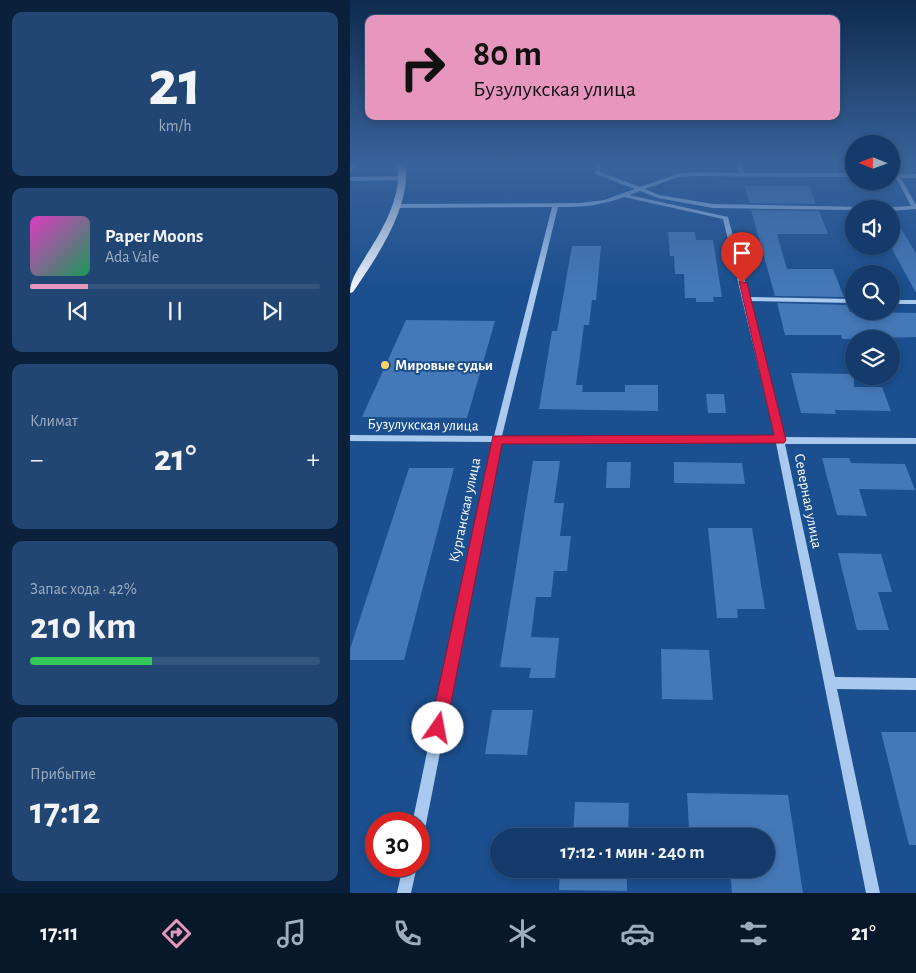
<!DOCTYPE html>
<html lang="ru">
<head>
<meta charset="utf-8">
<style>
  :root { --surface:#143b6b; --page:#214673; --text:#f1f3f6; --muted:#9dadc1; --line:#33557e; --accent:#e797bd }
  body { margin:0; font-family:"Alegreya Sans",sans-serif; background:var(--page); color:var(--text); height:100vh; display:flex; flex-direction:column; font-size:19px; white-space:nowrap }
  * { box-sizing:border-box; margin:0 }
  p { font-size:16px; color:var(--muted) }
  .icon { flex:none; width:28px; height:28px; fill:none; stroke:currentColor; stroke-width:2; stroke-linecap:round; stroke-linejoin:round }
  .map { position:relative; flex:1; overflow:hidden }
  .panel { display:flex; flex-direction:column; gap:12px; padding:12px; background:#0b203b; width:350px }
  .panel>* { flex:none }
  .guide { position:absolute; left:15px; top:15px; width:475px; height:105px; border-radius:10px; box-shadow:0 2px 8px #0003,0 0 0 1px var(--line); background:#e797bd; color:#111; overflow:hidden }
  .needle { width:32px; rotate:271deg }
  .tools { position:absolute; left:495px; top:135px; display:grid; gap:10px }
  .tools a { display:grid; place-items:center; width:55px; height:55px; border-radius:50%; background:var(--surface); box-shadow:0 2px 8px #0003,0 0 0 1px var(--line); font-size:25px }
  .speed { position:absolute; left:15px; top:812px; display:flex; gap:10px; font-size:25px; font-weight:700; text-align:center }
  .speed>* { display:grid; place-content:center; width:65px; height:65px; border-radius:50%; background:var(--surface); box-shadow:0 2px 8px #0003,0 0 0 1px var(--line); line-height:1 }
  .speed .limit { border:8px solid #d22; background:#fff; color:#111 }
  .pin { position:absolute; display:grid; place-items:center; width:42px; height:42px; color:#fff; margin:-51px -21px; border-radius:50% 50% 50% 0; rotate:-45deg; box-shadow:0 0 5px #0007 }
  .pin .icon { rotate:45deg }
  .me { position:absolute; width:55px; margin:-28px; rotate:12deg; stroke-linejoin:round; filter:drop-shadow(0 0 4px #0008) }
  .turn { display:flex; align-items:center; gap:18px; height:105px; padding:0 25px; font-size:22px }
  .turn .icon { width:65px; height:65px; stroke-width:2.5 }
  .turn b { display:block; font-size:35px; line-height:42px }
  .big { font-size:38px; font-weight:600; line-height:1.1 }
  .panel .card { flex:1; display:flex; flex-direction:column; justify-content:center; gap:8px; min-width:0; padding:0 18px; border-radius:10px; background:var(--page) }
  .panel .dial { align-items:center; gap:0 }
  .dial b { font-size:65px; line-height:1 }
  .song { display:flex; align-items:center; gap:15px }
  .cover { width:60px; height:60px; border-radius:8px; background:linear-gradient(135deg,hsl(310 70% 55%),hsl(150 70% 35%)) }
  .played { height:5px; border-radius:2px; background:linear-gradient(90deg,var(--accent) 20%,var(--line) 20%) }
  .keys { display:flex; justify-content:space-around; direction:ltr }
  .heat { display:flex; justify-content:space-between; align-items:center; font-size:28px; direction:ltr }
  .charge { height:8px; border-radius:4px; background:linear-gradient(90deg,#34c759 42%,var(--line) 0) }
  .trip { position:absolute; left:140px; top:828px; width:285px; height:50px; border-radius:25px; background:var(--surface); box-shadow:0 2px 8px #0003,0 0 0 1px var(--line); font-weight:600; line-height:50px; text-align:center }
  .menu { display:flex; height:80px; justify-content:space-around; align-items:center; background:#08182b; color:var(--muted) }
  .menu .icon { width:35px; height:35px }
  .menu .on { color:var(--accent) }
  .menu b { font-size:22px; color:var(--text) }
  main { display:flex; flex:1; min-height:0 }
  .map>svg:first-child { display:block }
</style>
</head>
<body>
<main>
<section class="panel">
<div class="card dial"><b>21</b><p>km/h</p></div>
<div class="card">
<div class="song"><i class="cover"></i><div><b>Paper Moons</b><p>Ada Vale</p></div></div>
<div class="played"></div>
<div class="keys"><svg class="icon" aria-label="previous" viewBox="0 0 24 24"><path d="M18 5L8 12l10 7zM5 5v14"/></svg><svg class="icon" aria-label="pause" viewBox="0 0 24 24"><path d="M8 5v14M16 5v14"/></svg><svg class="icon" aria-label="next" viewBox="0 0 24 24"><path d="M6 5l10 7-10 7zM19 5v14"/></svg></div>
</div>
<div class="card"><p>Климат</p>
<div class="heat"><a>−</a><b class="big">21°</b><a>+</a></div>
</div>
<div class="card"><p>Запас хода · 42%</p><b class="big">210 km</b><div class="charge"></div></div>
<div class="card"><p>Прибытие</p><b class="big">17:12</b></div>
</section>
<div class="map">
<svg width="566" height="893" viewBox="0 0 566 893">
  <rect width="100%" height="100%" fill="#1b4f8f"/>
  <path fill="#4478b7" d="M395,186H459L466,204L399,203Z
    M401,210L469,211L478,234H427L437,269H483L494,297L425,296Z
    M541,213L566,253V293L541,247Z
    M318,232H345L346,240H363L372,297H363L364,302H346V298H335L334,274H325L324,256H320Z
    M222,246H251L246,300H242L239,325H234L226,385H233L232,392H275V385H308V411L189,409L202,331H207Z
    M427,303L497,305L500,312L566,313V337L492,339L491,335H435Z
    M56,320L145,321L117,418L12,417Z
    M441,373L504,374V387H532L541,411L485,410L486,414L451,413Z
    M356,394H374L376,413H358Z
    M472,458H499L501,463L555,464L565,490L509,489L517,516L487,515Z
    M183,461H210L204,503H214L210,536H221L217,571H204L201,597H186L181,637L209,638L205,678H179L181,668L150,667Z
    M257,462H281L280,488H256Z
    M324,462L392,463L395,484L324,483Z
    M59,468H104L54,660H0V649Z
    M358,528H402L415,609H387L388,618H367Z
    M488,553L531,554L542,592H528L539,630H507Z
    M311,649L359,650L363,700L312,699Z
    M142,710H183L177,755L135,754Z
    M531,732H566V845H559Z
    M337,793L438,795L453,893H382L380,869H416V836H392L391,830L339,829Z
    M225,802L279,803L278,836H223Z
    M210,869H277V891L209,890Z"/>
  <g fill="none" stroke-linecap="round" stroke-linejoin="round">
    <path fill="#a9c9ee" fill-rule="evenodd" d="M0,163H4L6,166L0,173Z
      M247,163H251L250,172L290,187L327,174L345,172L389,173L387,163H391L394,173H504V177L345,176L328,177L295,189L309,195L363,204L516,207L519,209H504V210L363,208L308,198L290,191L279,195L378,217L399,297L504,299V303L400,301L434,437L566,438V444H435L485,677L566,678V690L487,689L530,893H516L426,443L151,442L76,824L74,829L69,831V824H62L142,442L0,441V435L144,436L202,207L46,208L43,206L46,204L230,203L254,200L285,189L245,174ZM274,197L373,219L425,437L152,436L208,207C232,207 250,206 274,197Z
      M541,174H566V178H551L566,205V209L541,211V209H538L541,207L561,206L546,178H541Z
      M0,177L52,176L55,178L52,180L0,181Z
      M541,300H566V304H541Z
      M53,866H67L61,893H47Z"/>
    <path fill="#f0f6ff" fill-rule="evenodd" d="M48,163H56C60,210 28,255 3,292L0,293C0,278 10,267 17,254C35,226 51,197 48,163Z"/>
  </g>
  <linearGradient id="sky" x2="0" y2="1"><stop stop-color="#0f2b4f"/><stop offset="0.57" stop-color="#39639b"/><stop offset="1" stop-color="#39639b" stop-opacity="0"/></linearGradient>
  <rect width="566" height="288" fill="url(#sky)"/>
  <path fill="#e11d48" stroke="#92132f" d="M389,281L397,283L436,440L434,443L152,444L96,728L94,733L88,736L83,733L80,728L143,436L424,435Z"/>
  <circle fill="#ffd166" stroke="#1b4f8f" stroke-width="2" cx="35" cy="365" r="5"/>
  <g text-anchor="middle" dominant-baseline="central" stroke-width="4" stroke-linejoin="round" paint-order="stroke">
    <g font-size="15" font-weight="bold" fill="#fff" stroke="#1b4f8f" text-anchor="start">
      <text x="45" y="365">Мировые судьи</text>
    </g>
    <g font-size="15" fill="#fff" stroke="#1b4f8f">
      <text transform="translate(73 425) rotate(1)">Бузулукская улица</text>
      <text transform="translate(458 501) rotate(79)">Северная улица</text>
      <text transform="translate(115 510) rotate(-78)">Курганская улица</text>
    </g>
  </g>
</svg>
<div class="tools">
<a><svg class="needle" viewBox="-14 -14 28 28"><path d="M0-13l5 13h-10z" fill="#e53935"/><path d="M0 13l5-13h-10z" fill="#9dadc1"/></svg></a>
<a><svg class="icon" aria-label="sound" viewBox="0 0 24 24"><path d="M4 9h4l5-4v14l-5-4H4zM17 9q2 3 0 6"/></svg></a>
<a><svg class="icon" aria-label="search" viewBox="0 0 24 24"><circle cx="10" cy="10" r="6"/><path d="M15 15l6 6"/></svg></a>
<a><svg class="icon" aria-label="layers" viewBox="0 0 24 24"><path d="M12 4l9 5-9 5-9-5zM3 14l9 5 9-5"/></svg></a>
</div>
<div class="speed"><div class="limit">30</div></div>
<div class="pin" style="left:392px;top:283px;background:#d93025"><svg class="icon" aria-label="arrive" viewBox="0 0 24 24"><path d="M6 21V4h12l-3 4 3 4H6"/></svg></div>
<svg class="me" style="left:88px;top:728px" viewBox="-20 -20 40 40"><circle r="19" fill="#fff"/><path d="M0-13L10 11 0 6-10 11z" fill="#e11d48"/></svg>
<div class="trip">17:12 · 1 мин · 240 m</div>
<div class="guide">
<div class="turn"><svg class="icon" aria-label="right" viewBox="0 0 24 24"><path d="M7 20v-9h11M14 6l5 5-5 5"/></svg><div><b>80 m</b>Бузулукская улица</div></div>
</div>
</div>
</main>
<nav class="menu">
<b>17:11</b>
<svg class="icon on" aria-label="directions" viewBox="0 0 24 24"><path d="M12 3l9 9-9 9-9-9zM9 14v-3h6M13 9l2 2-2 2"/></svg>
<svg class="icon" aria-label="music" viewBox="0 0 24 24"><path d="M9 18V5l10-2v13"/><circle cx="6" cy="18" r="3"/><circle cx="16" cy="16" r="3"/></svg>
<svg class="icon" aria-label="phone" viewBox="0 0 24 24"><path d="M5 4h4l2 5-3 2q2 4 5 5l2-3 5 2v4C11 20 4 13 5 4z"/></svg>
<svg class="icon" aria-label="climate" viewBox="0 0 24 24"><path d="M12 3v18M4 7l16 10M4 17L20 7"/></svg>
<svg class="icon" aria-label="car" viewBox="0 0 24 24"><path d="M5 17H2v-5l4-1 3-4h7l3 4 3 1v5h-3M9 17h6M6 11h13"/><circle cx="7" cy="17" r="2"/><circle cx="17" cy="17" r="2"/></svg>
<svg class="icon" aria-label="filters" viewBox="0 0 24 24"><path d="M4 7h16M4 17h16"/><circle cx="9" cy="7" r="2"/><circle cx="15" cy="17" r="2"/></svg>
<b>21°</b>
</nav>
</body>
</html>
